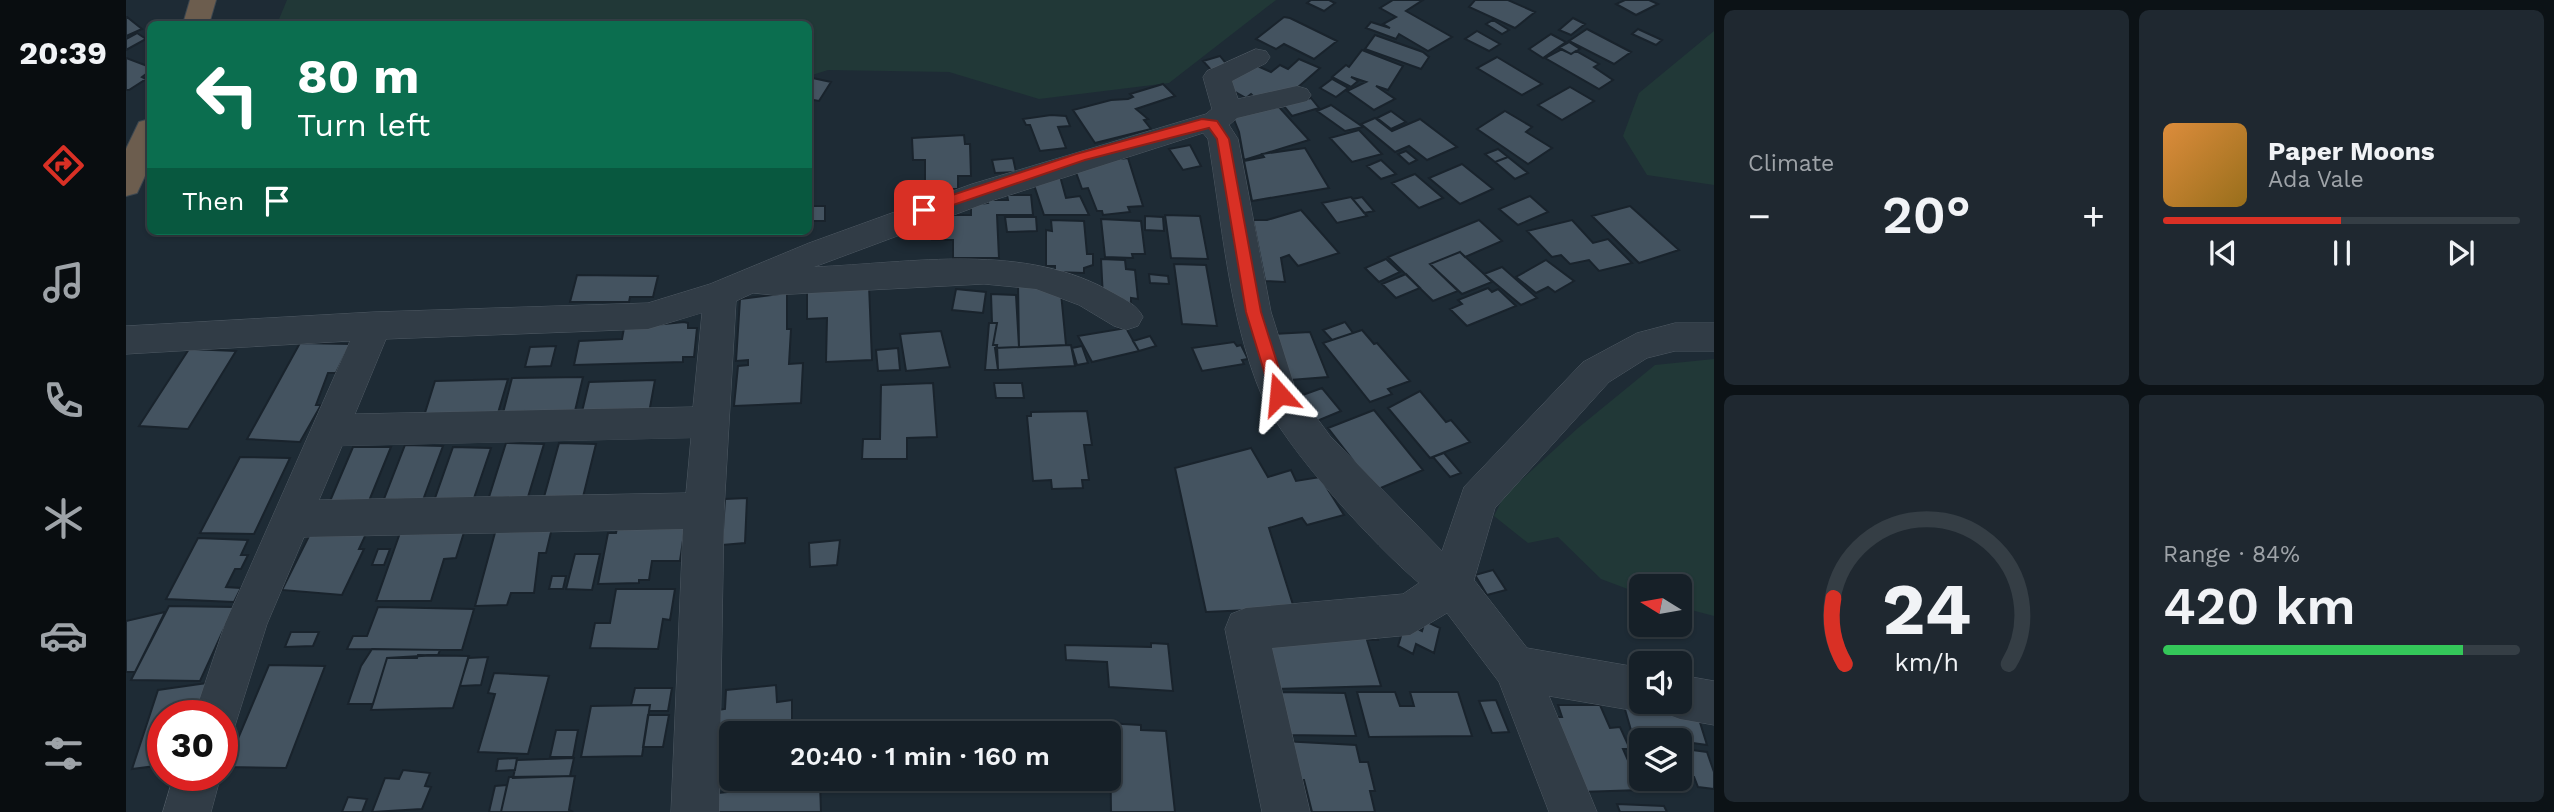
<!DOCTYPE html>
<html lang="en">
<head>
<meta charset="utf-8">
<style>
  :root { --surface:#162028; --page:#1f2830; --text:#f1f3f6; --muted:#9ea3a8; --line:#353e45; --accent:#d93025 }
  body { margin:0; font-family:"Work Sans",sans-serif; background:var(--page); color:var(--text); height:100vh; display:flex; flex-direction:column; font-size:26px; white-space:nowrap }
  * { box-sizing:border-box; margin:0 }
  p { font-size:23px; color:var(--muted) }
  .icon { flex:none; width:38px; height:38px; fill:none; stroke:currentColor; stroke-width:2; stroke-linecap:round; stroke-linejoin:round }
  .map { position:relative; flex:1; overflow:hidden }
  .drawer { display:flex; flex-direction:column; gap:10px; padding:10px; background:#0c1216; width:840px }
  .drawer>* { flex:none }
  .banner { position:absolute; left:21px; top:21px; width:665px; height:214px; border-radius:10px; box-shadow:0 2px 5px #0004,0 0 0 2px var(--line); background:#0b6e4f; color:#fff; overflow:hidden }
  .needle { width:46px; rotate:281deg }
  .tools { position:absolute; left:1503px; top:574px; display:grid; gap:14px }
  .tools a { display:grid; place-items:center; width:63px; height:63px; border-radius:10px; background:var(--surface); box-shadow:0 2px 5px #0004,0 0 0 2px var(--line); font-size:35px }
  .speed { position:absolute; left:21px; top:700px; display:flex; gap:14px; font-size:35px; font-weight:700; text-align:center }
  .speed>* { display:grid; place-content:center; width:91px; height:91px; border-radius:50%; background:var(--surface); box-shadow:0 2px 5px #0004,0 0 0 2px var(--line); line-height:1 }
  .speed .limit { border:10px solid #d22; background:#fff; color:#111 }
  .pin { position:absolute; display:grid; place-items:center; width:60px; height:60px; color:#fff; margin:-30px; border-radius:14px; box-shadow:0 4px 10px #0006 }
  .me { position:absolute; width:77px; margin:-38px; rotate:342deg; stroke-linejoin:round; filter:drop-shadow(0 0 5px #0008) }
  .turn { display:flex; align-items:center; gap:24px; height:147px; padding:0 35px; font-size:32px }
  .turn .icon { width:91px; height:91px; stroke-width:2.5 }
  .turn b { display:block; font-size:49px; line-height:60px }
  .then { display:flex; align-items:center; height:66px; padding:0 35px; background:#0003; gap:14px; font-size:26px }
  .big { font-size:52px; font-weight:600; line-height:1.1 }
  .drawer .widget { flex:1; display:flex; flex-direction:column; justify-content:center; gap:10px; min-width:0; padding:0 24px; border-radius:10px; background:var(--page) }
  .drawer .dial { align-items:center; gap:0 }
  .dial svg { height:182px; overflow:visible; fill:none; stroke:var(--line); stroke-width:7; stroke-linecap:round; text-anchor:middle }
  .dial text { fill:var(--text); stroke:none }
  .song { display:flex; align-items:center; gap:21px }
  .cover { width:84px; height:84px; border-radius:10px; background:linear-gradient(135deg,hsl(30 70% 55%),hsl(40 70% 35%)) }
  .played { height:7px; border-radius:4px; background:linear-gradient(90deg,var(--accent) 50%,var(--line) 50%) }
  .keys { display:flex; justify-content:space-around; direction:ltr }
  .heat { display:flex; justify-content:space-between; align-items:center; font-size:38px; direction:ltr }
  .charge { height:10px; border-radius:5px; background:linear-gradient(90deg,#34c759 84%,var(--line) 0) }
  .drawer .tiles { flex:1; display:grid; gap:10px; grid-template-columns:repeat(2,1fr) }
  .trip { position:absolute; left:593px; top:721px; width:402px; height:70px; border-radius:10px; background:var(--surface); box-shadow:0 2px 5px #0004,0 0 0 2px var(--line); font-weight:600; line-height:70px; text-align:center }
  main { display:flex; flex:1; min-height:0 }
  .tab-bar { display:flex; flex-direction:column; width:126px; justify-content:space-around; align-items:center; background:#090d10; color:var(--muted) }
  .tab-bar .icon { width:49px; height:49px }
  .tab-bar .on { color:var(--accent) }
  .tab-bar b { font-size:32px; color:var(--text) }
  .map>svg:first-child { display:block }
</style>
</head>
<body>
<main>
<nav class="tab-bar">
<b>20:39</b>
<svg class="icon on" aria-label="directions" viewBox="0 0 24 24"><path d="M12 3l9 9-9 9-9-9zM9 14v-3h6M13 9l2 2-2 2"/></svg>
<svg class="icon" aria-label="music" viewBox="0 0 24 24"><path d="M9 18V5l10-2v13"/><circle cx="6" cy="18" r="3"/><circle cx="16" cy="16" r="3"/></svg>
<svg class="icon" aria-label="phone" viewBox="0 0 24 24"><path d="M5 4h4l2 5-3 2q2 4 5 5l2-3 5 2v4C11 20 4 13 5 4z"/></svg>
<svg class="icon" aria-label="climate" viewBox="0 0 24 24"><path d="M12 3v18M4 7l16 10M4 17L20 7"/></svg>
<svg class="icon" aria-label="car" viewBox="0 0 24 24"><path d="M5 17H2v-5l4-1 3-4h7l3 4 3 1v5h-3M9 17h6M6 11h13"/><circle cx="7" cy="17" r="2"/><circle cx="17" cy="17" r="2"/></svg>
<svg class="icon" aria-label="filters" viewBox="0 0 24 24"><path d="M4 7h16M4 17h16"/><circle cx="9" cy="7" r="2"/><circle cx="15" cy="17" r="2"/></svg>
</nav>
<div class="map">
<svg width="1588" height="812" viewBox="0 0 1588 812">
  <rect width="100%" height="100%" fill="#1e2b35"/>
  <path fill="#213837" d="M161,0H1150L1043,83L913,99L823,72L702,70L683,76L682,24H151Z
    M1588,31V185L1521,175L1497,136L1513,93Z
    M1588,359V616L1554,607V586H1516L1515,594L1475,579L1432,537L1402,543L1368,516L1378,496L1452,428L1529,365Z"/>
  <path fill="#445360" stroke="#19232c" stroke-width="2" d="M1185,0H1203L1209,3L1198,11L1181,3Z
    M1267,0H1297L1280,11L1326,37L1302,51L1273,34L1270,39L1240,28L1245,22L1264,28L1257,24L1270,17L1254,8Z
    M1349,0H1382L1409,12L1389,28L1343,7Z
    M1499,0H1523L1532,4L1510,15L1490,4Z
    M0,17H1L16,29L0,36Z
    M1158,17L1164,18L1211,41L1188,59L1158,44L1150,49L1130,39Z
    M1447,18L1459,24L1445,35L1433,30Z
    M1367,20L1383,30L1376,34L1360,24Z
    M1461,29L1505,52L1488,64L1443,41Z
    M1512,29L1536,40L1530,45L1506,34Z
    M1351,31L1374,44L1363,51L1339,39Z
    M11,33L20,39L0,50V39Z
    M1425,34L1440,42L1417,58L1403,49Z
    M1249,35L1297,52L1303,57L1295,69L1239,49Z
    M1443,42L1454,49L1445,54L1432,48Z
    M1436,49L1445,54L1450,51L1473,64L1468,67L1487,80L1473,89L1419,58Z
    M1236,50L1277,66L1262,90L1250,86L1269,99L1248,110L1221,91L1240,82L1225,77L1232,81L1225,87L1206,77L1220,65L1223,67Z
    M1094,56L1102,66L1085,70L1077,61Z
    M1371,57L1416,84L1396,95L1351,68Z
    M0,58L24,67V71L16,77L20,79L3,90H0Z
    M1173,59L1194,68L1171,88L1130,99L1125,94L1120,98L1097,85L1127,64L1145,72L1154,65L1162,69Z
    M682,77L705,82L693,101L682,99Z
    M1206,79L1222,88L1210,97L1194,88Z
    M1037,84L1049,96L1010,109L1022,119L1018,120L1025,129L969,143L947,110L985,100L1002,99L1007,97L1004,94Z
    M1444,87L1468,101L1436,120L1412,105Z
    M1185,98L1193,108L1166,116L1157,105Z
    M1205,105L1237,127L1219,131L1191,111Z
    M1153,107L1183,140L1118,160L1113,132L1107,117Z
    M1265,111L1280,122L1265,129L1251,118Z
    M1379,111L1406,127L1400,132L1426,148L1402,164L1351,129Z
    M925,115L940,116L944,126L932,127L940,148L914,151L904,125H900L897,119Z
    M1249,118L1266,131L1294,119L1331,147L1301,160L1283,146L1269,152L1235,124Z
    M1233,130L1256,154L1226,162L1204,138Z
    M838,135L839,144H844L845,176H832V189H799V160H787L786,138Z
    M1064,145L1075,166L1057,170L1043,149Z
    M1179,148L1203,188L1126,201L1118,161L1138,157L1136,154Z
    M1372,149L1382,157L1369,162L1359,154Z
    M1280,151L1291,160L1283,164L1272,154Z
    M1382,157L1402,173L1389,179L1369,162Z
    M887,158L890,172L869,173L866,160Z
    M1002,158L1017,206L1002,207L1004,212L977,215L976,211H971L962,188L956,189L947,164Z
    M1255,160L1270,174L1255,179L1241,166Z
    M1336,164L1367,189L1334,204L1303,178Z
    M1289,174L1317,198L1293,208L1266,183Z
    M934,176L940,198L954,196L963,215H918L908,185Z
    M881,195H905L907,215H871L873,258H827V240H806V215H845V205L862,203L861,200H882Z
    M1404,196L1422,212L1392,225L1373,209Z
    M1225,197L1241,216L1211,223L1196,203Z
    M1236,197L1248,211L1238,213L1227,199Z
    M682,206H699V221H682Z
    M1504,206L1553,250L1513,263L1466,216Z
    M1175,210L1213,253L1172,266L1163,255L1155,258L1159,282L1139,281L1127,220H1141Z
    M1039,215L1074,216L1082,259L1045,258Z
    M1019,216L1037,217L1038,231L1019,230Z
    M879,217H910L911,231L881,232Z
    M975,219L1015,221L1019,254H1006L1007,258L979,257Z
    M925,220L958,221L961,254H967V265L958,268V273L929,272V266H920V230L926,231Z
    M1353,220L1376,241L1339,257L1334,252L1304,264L1332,291L1307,301L1262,257Z
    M1446,220L1467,243L1482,239L1506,263L1473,271L1463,260L1444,264L1435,255L1426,257L1401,231Z
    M1334,252L1358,274L1366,282L1336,294L1304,264Z
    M975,259L999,260L1000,269L1009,270L1012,299L1005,298V303L984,302L977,298Z
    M1260,259L1274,272L1253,282L1239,268Z
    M1420,260L1448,281L1429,292L1422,287L1410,293L1390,277Z
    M1048,264L1080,265L1091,326L1056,324Z
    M1376,267L1411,298L1395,305L1358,274Z
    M1023,274L1042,276L1043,284L1024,283Z
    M1280,274L1294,288L1270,298L1256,284Z
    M451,275L532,276L527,297H504L503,302H444Z
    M892,283L935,293L940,345L893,347Z
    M743,285L746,360L700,362L701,318L681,319V288Z
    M1362,288L1366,292L1372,289L1390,306L1341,326L1324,309L1336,304L1332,300Z
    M830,289L860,292L857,313L826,310Z
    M661,293V329H665L663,364L677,363L675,403L608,406L612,366L622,365V360L610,361L614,299Z
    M865,294L890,295L893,347L870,348L871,345H867L871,323H866Z
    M558,322L562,323V328H571L568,357H557V362L448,365L453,341L496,339L498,328Z
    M1219,322L1227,333L1206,340L1197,330Z
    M863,323H871L867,345H871L872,370H859Z
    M1000,328L1013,351L966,362L952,336Z
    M1236,330L1248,344L1251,343L1284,381L1262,389L1266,394L1244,402L1197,343Z
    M815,331L824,367L780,371L774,334Z
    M1184,332L1202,377L1164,380L1147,334Z
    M1024,336L1030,346L1013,351L1007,341Z
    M1108,342L1111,346L1115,345L1122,359L1116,360L1118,364L1076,371L1066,348Z
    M174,343L224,344L210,373H202L190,405H195L174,442L121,439Z
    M945,345L949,366L872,370L869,348Z
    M430,346L425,366L399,367L404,347Z
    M956,346L962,363L951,365L946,348Z
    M772,348L774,370L752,371L750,350Z
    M63,349L110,351L62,429L13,426Z
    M457,377L449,411L377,413L386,378Z
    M382,379L372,413L298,416L309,381Z
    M529,380L523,413L455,416L463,382Z
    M807,383L811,437L781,438V459H736L737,439H754L755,385Z
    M868,383H896L898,398H870Z
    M1196,388L1215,411L1191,421L1171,397Z
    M1294,391L1320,422L1325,420L1344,442L1304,458L1262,408Z
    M1248,410L1297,470L1250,490L1202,428Z
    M961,411L966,445H958L963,480H956L957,488L926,489L925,480L907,481L901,416H905V412Z
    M380,443L418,444L402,497H363Z
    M433,443L470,444L457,497H418Z
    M279,445L317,446L297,500L258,499Z
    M227,447H265L243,501H204Z
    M327,447L365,448L347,501H308Z
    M1125,448L1142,477L1165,470L1170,481L1194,477L1218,515L1181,525L1176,518L1143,528L1168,608L1080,612L1049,468Z
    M1318,453L1335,473L1324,477L1307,457Z
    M114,457L164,458L128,534L74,533Z
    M621,498L619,543L596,545L599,499Z
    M559,527L554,561H526L523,580H513V583L472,584L482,533H490L491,528Z
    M426,528L420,553H413L408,593H385L381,605L349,606L370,529Z
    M339,529L330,558L318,559L305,601H250L275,530Z
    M186,530L240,534L233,549H238L216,595L156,590Z
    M72,538L122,540L115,555H122L115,569H109L100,587L115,588L108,602L40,599Z
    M714,540L711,565L684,567L683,543Z
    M252,549H264L258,565H246Z
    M449,554H474L466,590L440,589Z
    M1367,570L1380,590L1361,595L1349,575Z
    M426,576H440L437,589H423Z
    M490,589H549L544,620L537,619L532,649L464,648L469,623H484Z
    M43,606L108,607L74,681L5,680Z
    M252,607L348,609L336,650L221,649L227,636H241Z
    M39,612L9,672H0V621Z
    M1299,621L1314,628L1308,653L1290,644L1287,654L1272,646L1279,623L1296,631Z
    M1248,628L1252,640H1241L1255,686L1149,689L1138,640Z
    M165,632H193L187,646L159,647Z
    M1025,643L1042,644L1047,691L983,687L981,662L940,660L939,645L1025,647Z
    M246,649L314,650L312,655L261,658L247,704H222L235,666Z
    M292,655L343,656L327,708L245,710L261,658H291Z
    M362,657L355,685L334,686L342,658Z
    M143,665L199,666L160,768L100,767Z
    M368,673L423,676L402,754L352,752L369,694L362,693Z
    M81,683L71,716H37V765L6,769L32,690Z
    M650,685L651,702L666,700V726L660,727V733H606V763L599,764L600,740L591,742L592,710L599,709L600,690Z
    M509,688H546L542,711H523L524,705H505Z
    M1148,692L1219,693L1230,736L1161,735Z
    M1231,692H1269L1274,706H1288L1284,692H1332L1346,736L1243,737Z
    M1370,700L1383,732L1366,733L1353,701Z
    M524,705L516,756L455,757L465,706Z
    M1432,705H1474L1484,728L1494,727L1504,749H1497L1515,790L1454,792L1425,717H1436Z
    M1498,706L1572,716L1581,745L1531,738L1509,744Z
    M522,715H543L537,747H517Z
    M960,722L1015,725V730L1040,731L1049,812H985L984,733H961Z
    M430,730H452L447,757H424Z
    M1156,741L1230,745L1234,762H1242L1249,791H1244L1249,812H1186L1178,780H1166Z
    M1559,749L1581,752L1588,772V789L1572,787L1568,777L1554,775V752L1560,753Z
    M391,758L389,770L370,771L372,759Z
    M448,758L444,776L387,778L391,760Z
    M277,770L304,773L299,786L305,787L296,809L246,812L259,778L273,779Z
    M449,776L443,810L447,812H375L383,777Z
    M694,782L695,812H591L592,793Z
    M381,785L375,812H363L369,786Z
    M222,797L241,799L236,812H216Z
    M1491,804L1538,806L1541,812H1494Z"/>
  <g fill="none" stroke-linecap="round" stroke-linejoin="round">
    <g stroke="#4f5a64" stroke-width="1">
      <path id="street" d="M1130,49L1140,51L1144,57L1140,63L1106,81L1112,99L1171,86L1181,89L1185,95L1181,101L1111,118L1103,125L1112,139L1145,312L1169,388L1204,436L1316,551L1338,487L1457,362L1511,333L1549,323H1588V351H1549L1521,358L1483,382L1369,508L1348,580L1401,648L1516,668V702H1533L1532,706L1516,712L1423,696L1471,812H1423L1373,682L1321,613L1284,635L1146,648L1184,812H1136L1099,629L1105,614L1120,608L1277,594L1293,583C1249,546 1158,447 1136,396C1103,319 1096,222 1082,139L1077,133L868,200L688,267C786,263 900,241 989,294C1001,301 1011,305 1017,317L1012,326L1000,330L988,326L953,305L910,289L858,284L647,295L627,293L610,301L598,511L593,812H545L557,529L178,537L141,624L107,732L96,736V716H68L99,624L224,341L0,354V326L248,312L522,303L584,284L683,243L846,184L1080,114L1086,109L1077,77L1081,71ZM576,313L567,407L229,414L260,339L522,329ZM565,438L560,493L193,500L216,446Z
        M1554,675L1588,681V725L1554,719L1538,713L1534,702H1554Z
        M48,775H95L85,812H37Z"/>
    </g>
    <g stroke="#3c4750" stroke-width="2">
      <path id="highway" d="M64,0H90L83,24H57Z
        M24,119V165L11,193L0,196V149L13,122Z"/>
    </g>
    <use href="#street" fill="#313c46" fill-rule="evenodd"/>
    <use href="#highway" fill="#6c5d4e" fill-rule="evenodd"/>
  </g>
  <path fill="#d93025" stroke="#8d1f18" stroke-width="2" d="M1076,119L1091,121L1103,139L1135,312L1161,394L1153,401L1145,394L1120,312L1091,139L1083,128L959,160L798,215L791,210L793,206L950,154Z"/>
</svg>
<div class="tools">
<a><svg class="needle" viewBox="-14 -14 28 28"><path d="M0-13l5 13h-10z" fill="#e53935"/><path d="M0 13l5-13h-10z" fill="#9ea3a8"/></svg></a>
<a><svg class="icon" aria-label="sound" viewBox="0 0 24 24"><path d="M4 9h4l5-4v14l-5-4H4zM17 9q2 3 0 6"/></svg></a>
<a><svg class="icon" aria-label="layers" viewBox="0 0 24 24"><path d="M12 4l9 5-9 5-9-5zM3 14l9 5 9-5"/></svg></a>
</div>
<div class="speed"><div class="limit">30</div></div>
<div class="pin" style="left:798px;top:210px;background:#d93025"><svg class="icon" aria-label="arrive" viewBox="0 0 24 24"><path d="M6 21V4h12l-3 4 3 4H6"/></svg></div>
<svg class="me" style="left:1153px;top:394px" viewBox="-20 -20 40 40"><path d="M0-17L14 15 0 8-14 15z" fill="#d93025" stroke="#fff" stroke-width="4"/></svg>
<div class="trip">20:40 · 1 min · 160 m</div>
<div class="banner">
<div class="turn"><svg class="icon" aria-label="left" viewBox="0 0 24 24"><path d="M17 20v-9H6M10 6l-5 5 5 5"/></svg><div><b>80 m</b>Turn left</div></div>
<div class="then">Then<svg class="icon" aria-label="arrive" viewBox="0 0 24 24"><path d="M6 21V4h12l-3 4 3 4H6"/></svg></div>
</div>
</div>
<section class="drawer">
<div class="tiles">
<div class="widget"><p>Climate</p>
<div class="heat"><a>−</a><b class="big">20°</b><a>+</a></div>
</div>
<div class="widget">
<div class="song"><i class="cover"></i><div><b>Paper Moons</b><p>Ada Vale</p></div></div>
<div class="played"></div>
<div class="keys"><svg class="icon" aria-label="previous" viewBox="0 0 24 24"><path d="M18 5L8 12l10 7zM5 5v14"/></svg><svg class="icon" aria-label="pause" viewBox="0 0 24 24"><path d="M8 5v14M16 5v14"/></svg><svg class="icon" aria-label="next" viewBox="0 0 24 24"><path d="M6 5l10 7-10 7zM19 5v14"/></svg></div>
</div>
<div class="widget dial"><svg viewBox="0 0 100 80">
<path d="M14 69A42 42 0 1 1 86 69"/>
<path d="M14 69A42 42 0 0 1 9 40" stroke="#d93025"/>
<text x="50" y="56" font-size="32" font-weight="700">24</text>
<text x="50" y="72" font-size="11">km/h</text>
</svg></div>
<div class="widget"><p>Range · 84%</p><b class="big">420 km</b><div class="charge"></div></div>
</div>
</section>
</main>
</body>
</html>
